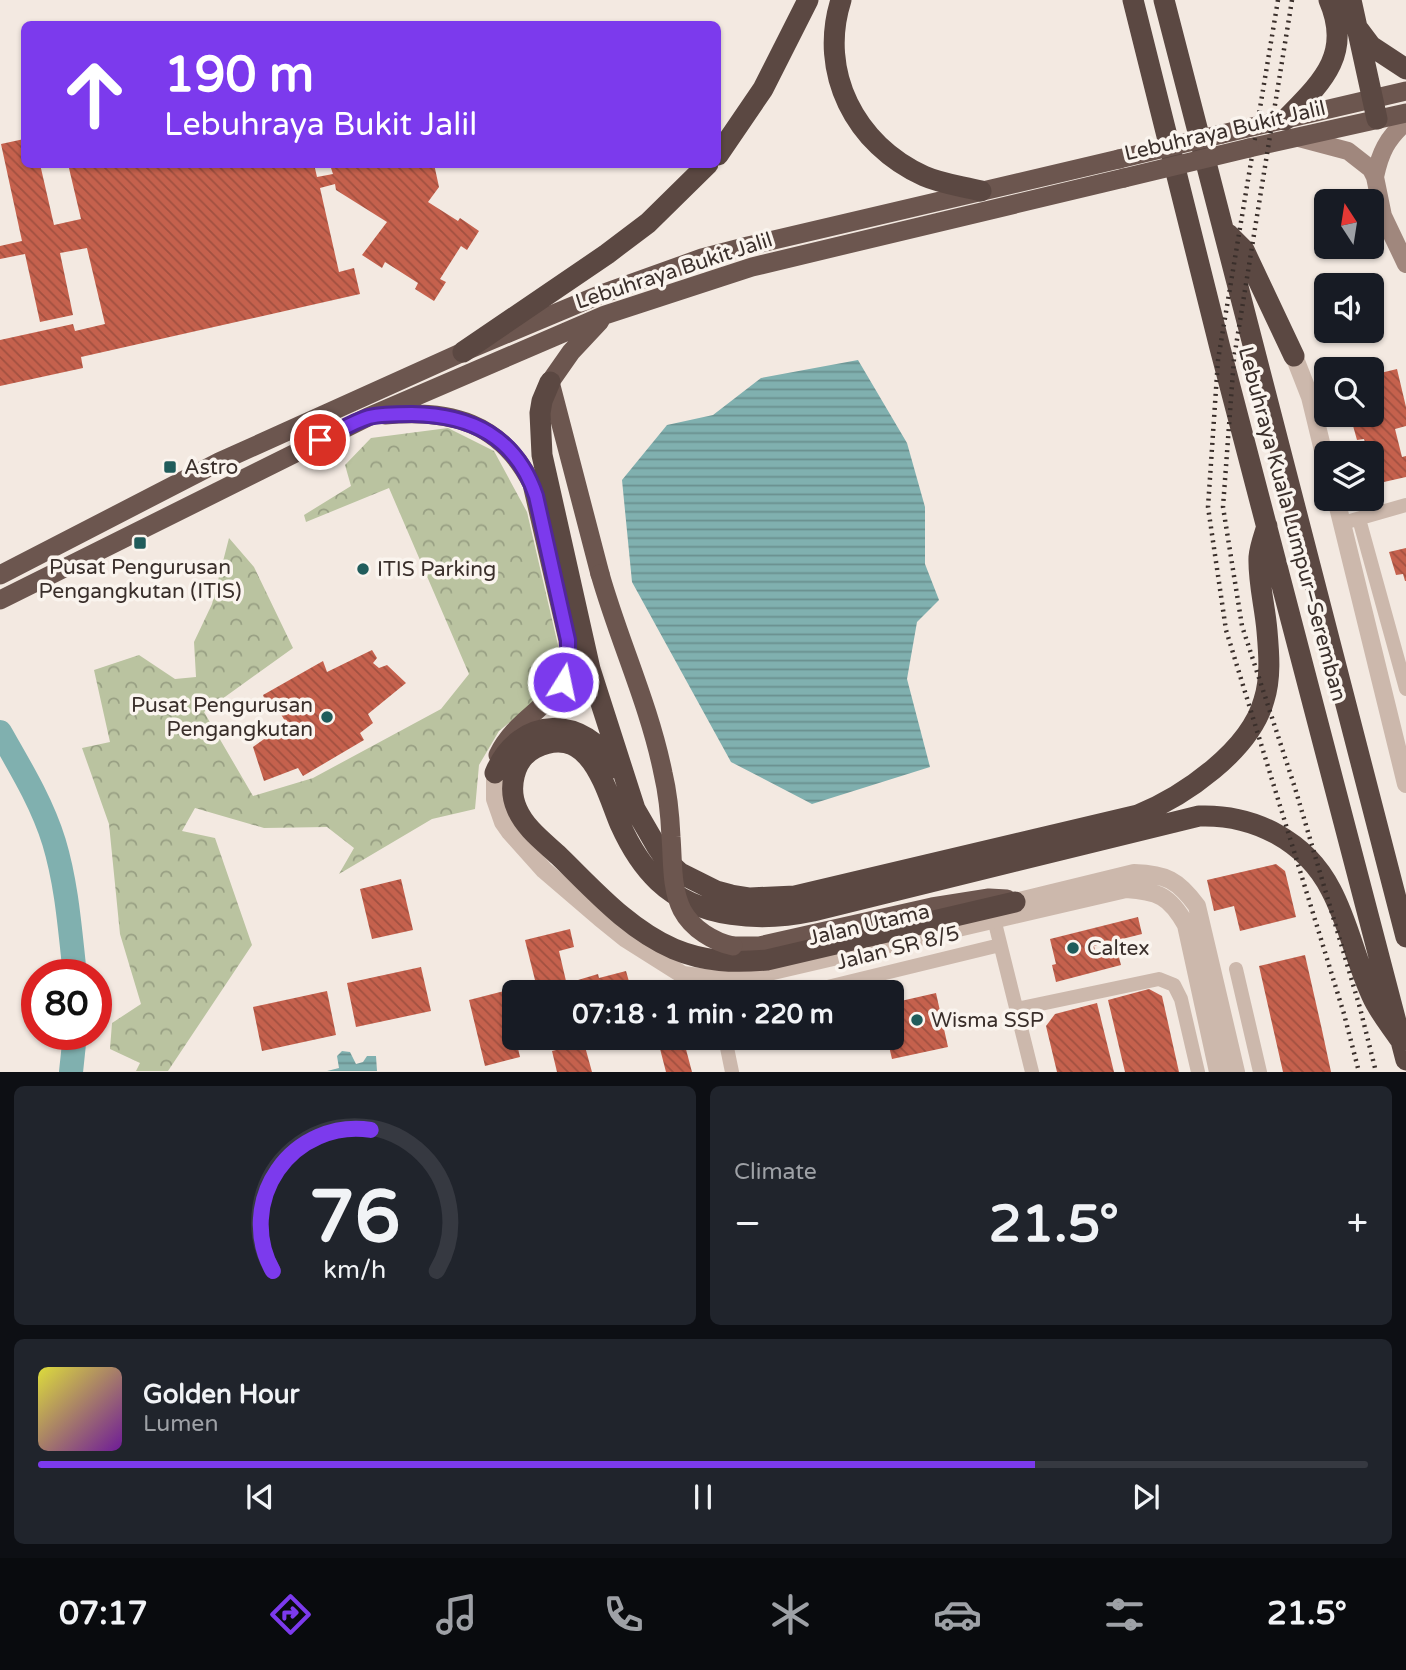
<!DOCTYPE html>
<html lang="en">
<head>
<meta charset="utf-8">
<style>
  :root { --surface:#171b24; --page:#20242c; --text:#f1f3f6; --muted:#9ea1a6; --line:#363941; --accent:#7c3aed }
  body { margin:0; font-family:"Varela Round",sans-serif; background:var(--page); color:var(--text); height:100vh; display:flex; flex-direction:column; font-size:26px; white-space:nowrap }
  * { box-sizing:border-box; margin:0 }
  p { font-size:23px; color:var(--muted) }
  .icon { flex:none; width:38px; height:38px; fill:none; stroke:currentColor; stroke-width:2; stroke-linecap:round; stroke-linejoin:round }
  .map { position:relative; height:1072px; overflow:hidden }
  .drawer { display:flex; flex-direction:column; gap:14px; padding:14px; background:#0d0f14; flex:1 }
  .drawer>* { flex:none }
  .top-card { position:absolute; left:21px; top:21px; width:700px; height:147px; border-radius:10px; box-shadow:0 2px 5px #0004; background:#7c3aed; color:#fff; overflow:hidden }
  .needle { width:46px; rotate:348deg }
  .fabs { position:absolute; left:1314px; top:189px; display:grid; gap:14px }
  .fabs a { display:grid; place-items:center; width:70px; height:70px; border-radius:10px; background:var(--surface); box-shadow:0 2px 5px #0004; font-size:35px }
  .speed { position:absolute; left:21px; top:959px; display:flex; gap:14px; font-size:35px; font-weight:700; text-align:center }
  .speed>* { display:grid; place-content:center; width:91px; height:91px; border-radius:50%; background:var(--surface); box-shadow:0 2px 5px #0004; line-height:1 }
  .speed .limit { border:10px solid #d22; background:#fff; color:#111 }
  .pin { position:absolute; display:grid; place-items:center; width:60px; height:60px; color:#fff; margin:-30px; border:4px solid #fff; border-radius:50%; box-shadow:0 2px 7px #0007 }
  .me { position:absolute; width:77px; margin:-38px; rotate:10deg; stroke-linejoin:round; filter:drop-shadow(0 0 5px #0008) }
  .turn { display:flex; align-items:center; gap:24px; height:147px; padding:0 28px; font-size:32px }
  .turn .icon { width:91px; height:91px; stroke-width:2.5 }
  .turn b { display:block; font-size:49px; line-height:60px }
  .big { font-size:52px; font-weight:800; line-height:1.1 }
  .drawer .tile { flex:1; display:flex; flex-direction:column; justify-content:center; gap:10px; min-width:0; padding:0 24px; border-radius:10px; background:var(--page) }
  .drawer .dial { align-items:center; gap:0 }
  .dial svg { height:182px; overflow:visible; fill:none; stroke:var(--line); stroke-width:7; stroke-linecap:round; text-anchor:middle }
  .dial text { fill:var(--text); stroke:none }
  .song { display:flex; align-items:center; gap:21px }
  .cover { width:84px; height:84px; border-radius:10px; background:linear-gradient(135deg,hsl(60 70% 55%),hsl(280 70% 35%)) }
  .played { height:7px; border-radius:4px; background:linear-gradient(90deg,var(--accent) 75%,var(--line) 75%) }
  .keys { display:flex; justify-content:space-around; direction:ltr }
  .heat { display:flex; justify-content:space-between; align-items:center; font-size:38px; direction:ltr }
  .drawer .tiles { flex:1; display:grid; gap:14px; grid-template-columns:1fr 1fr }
  .tile:last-child { grid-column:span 2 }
  .trip { position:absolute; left:502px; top:980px; width:402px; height:70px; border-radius:10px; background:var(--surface); box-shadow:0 2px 5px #0004; font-weight:800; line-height:70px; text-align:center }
  .tabs { display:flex; height:112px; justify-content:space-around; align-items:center; background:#090b0e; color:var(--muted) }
  .tabs .icon { width:49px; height:49px }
  .tabs .current { color:var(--accent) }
  .tabs b { font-size:32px; color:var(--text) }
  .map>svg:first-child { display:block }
</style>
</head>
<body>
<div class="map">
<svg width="1406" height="1072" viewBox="0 0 1406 1072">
  <defs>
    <pattern id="forest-crowns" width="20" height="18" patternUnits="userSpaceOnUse" patternTransform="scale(1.75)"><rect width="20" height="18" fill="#bac3a0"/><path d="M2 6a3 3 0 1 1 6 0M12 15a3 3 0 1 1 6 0" fill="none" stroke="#989f83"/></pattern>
    <pattern id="water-rules" width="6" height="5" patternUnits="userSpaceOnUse" patternTransform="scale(1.75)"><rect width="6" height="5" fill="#80b0af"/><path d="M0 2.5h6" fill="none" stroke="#6a908f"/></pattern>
    <pattern id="building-back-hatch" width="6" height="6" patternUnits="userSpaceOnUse" patternTransform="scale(1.75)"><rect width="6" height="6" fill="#c5614d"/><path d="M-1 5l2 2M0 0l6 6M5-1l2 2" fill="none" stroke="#a15040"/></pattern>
  </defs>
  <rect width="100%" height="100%" fill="#f3e9e1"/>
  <path fill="url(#forest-crowns)" d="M448,428L494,451L527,512L561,658L547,692L499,731L479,765L475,809L432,819L339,874L354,848L327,827L264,828L195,808L182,831L215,838L252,945L168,1071H136L140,1063L110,1049L112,1023L141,1004L120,934L109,824L82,748L110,742L94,670L139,655L175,679L196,677L194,642L212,604L229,538L254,567L293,648L204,712L253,796L313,778L441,709L469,674L389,488L306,522L304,515L351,486L345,465L371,438Z"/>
  <path fill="url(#water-rules)" d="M858,360L907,443L925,507V564L939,600L917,622L907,679L930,767L812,804L731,762L632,582L622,480L667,425L713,415L761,378Z
    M342,1051L350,1052L356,1064L363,1062L367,1056H376L377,1071H327L339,1068L337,1056Z"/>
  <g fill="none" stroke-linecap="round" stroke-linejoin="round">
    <path stroke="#80b0af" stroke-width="24" d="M0,732C20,767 42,803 54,842C67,885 70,931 75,975
      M71,1072L75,1034"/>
  </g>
  <path fill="url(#building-back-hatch)" d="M24,139V164H40L54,225L81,219L68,164H314L317,177L333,174L331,168L333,164H434L439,187L428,202L458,221L460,218L479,231L467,250L461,246L440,279L446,282L434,301L415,289L418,283L385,262L382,268L362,255L387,222L336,190L335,184L320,188L339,272L354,268L360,294L81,357L83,368L0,386V340L73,324L75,331L105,324L87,248L60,253L73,315L40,322L25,254L0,259V246L22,241L1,144Z
    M1397,369L1406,407V426L1395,429L1402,457L1406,456V477L1375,484L1372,471V453H1368L1364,439L1357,440L1350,415H1372V375Z
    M1406,548V581H1405L1403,574L1396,575L1389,552Z
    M372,650L377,658L373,663L379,668L387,665L406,683L368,714L373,723L360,733L364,740L303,776L298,768L264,781L253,747L274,732L271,729L285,721L276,706L282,702L279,698L266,703L263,695L323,661L327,672Z
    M1276,864L1285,871L1296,917L1240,931L1234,906L1214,911L1207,880Z
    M401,879L413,930L372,939L360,889Z
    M1138,917L1142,934L1094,946L1096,955L1117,950L1121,965L1056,982L1052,965L1056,964L1050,939Z
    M570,929L574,947L559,951L566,981L537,988L525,940Z
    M1305,955L1322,1030L1331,1072H1283L1259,966Z
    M421,967L431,1011L356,1027L347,983Z
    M626,971L632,992H581L578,980L598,974L599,978Z
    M524,986L526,992H514V1021L512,1022L520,1057L485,1066L469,1000Z
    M1149,989L1162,996L1179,1072H1125L1108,1000Z
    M327,991L336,1035L262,1051L253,1007Z
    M936,993L948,1047L892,1059L887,1038H892V1003Z
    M1097,1003L1114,1072H1057L1046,1026L1055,1014Z
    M621,1038H659V1039L624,1047Z
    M670,1038H683L692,1072H666L658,1041Z
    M584,1043L592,1072H557L552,1051Z"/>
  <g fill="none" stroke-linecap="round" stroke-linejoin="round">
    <path stroke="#ccb8ac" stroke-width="14" d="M1359,519L1406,689
      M1350,521L1406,505
      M994,919L1032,1072
      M1236,969L1260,1072
      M807,992L1000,945
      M1017,1009L1159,979L1174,985L1181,999L1198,1072
      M725,1038L732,1072"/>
    <path stroke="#ccb8ac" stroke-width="18" d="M1294,356L1310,397L1326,463
      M1336,499L1406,784
      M495,773V799L503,822L510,832L544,870L600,918L626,939L683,975L723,980L743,978L1126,889C1158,891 1170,896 1186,925L1218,1072
      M1015,902L1134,873C1166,874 1178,880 1197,906L1236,1072"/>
    <path stroke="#a0877d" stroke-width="18" d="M1299,138L1348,151L1371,169L1375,177L1383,216L1406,264
      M1375,177C1380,153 1387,138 1406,122"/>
    <path stroke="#6c564f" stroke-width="19" d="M1222,134L1406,91
      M1249,148L1406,113
      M385,415C450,409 501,422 532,484L568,640C573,706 521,707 498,755
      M600,574L550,382L571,352L600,321
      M0,575L219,462L463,352L599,295L702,258L748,246L1119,159
      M0,600L368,417L605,315L752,267L1124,178
      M733,946H759L932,907L989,898L1007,899"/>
    <path stroke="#5b4842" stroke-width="21" d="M841,0C818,72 855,145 924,176C942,184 962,186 981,191
      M1133,0L1220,348L1406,1060
      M1164,0L1406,937
      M1351,0L1377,119
      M1359,30L1371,46L1406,69
      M1285,120C1321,83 1353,55 1329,0
      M718,155L763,89L808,0
      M1228,234L1244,250L1294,356
      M463,352L607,254L648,223L708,164
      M550,382L542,401L540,413L542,455L590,669L635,809L657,847L666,860L680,873L716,891L731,895L750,898L795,896L1138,815C1184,796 1250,751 1264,700C1271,678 1269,654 1267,631C1265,606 1258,582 1259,557C1260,546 1264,536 1267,526
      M495,773C519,715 585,714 615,768
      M1015,902L767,960C734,963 705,962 674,949C628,929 594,890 559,856C544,842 525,828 517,809C508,789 513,759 535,748C590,722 605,788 620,824C629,844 641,865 658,881C698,919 762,922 813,911L1199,816C1254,814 1306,841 1331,890C1349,924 1356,962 1372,996C1379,1012 1391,1026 1401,1041"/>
    <path stroke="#3a2f2b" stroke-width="4.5" stroke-dasharray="2 5" stroke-linecap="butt" d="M1278,0L1218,360L1208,507L1226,630L1344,1014L1359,1072
      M1292,0L1234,358L1223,507L1242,626L1295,788L1360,1008L1376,1072"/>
    <path stroke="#6c564f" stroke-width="19" d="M1119,159L1222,134
      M1124,178L1249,148
      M600,574C619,641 649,704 663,773C668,794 670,815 671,837C673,861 671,888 682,910C692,929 714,942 733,946"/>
  </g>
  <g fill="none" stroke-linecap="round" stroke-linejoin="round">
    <g stroke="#51269a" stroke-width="18">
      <path id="route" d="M320,440C336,433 352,422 369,417C382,414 398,414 412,414C472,415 516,437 536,496L568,640V663L563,682"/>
    </g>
    <use href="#route" stroke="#7c3aed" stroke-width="12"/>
  </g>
  <g fill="#205c5b" stroke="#faf4ee" stroke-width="2.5">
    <rect x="163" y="460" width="14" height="14" rx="3.5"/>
    <rect x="133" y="536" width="14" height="14" rx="3.5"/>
    <circle cx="363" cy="569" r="7"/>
    <circle cx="327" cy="717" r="7"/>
    <circle cx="1073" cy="948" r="7"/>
    <circle cx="917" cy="1020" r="7"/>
  </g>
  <g text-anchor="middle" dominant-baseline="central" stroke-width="7" stroke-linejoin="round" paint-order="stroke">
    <g font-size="21" fill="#3a2f2b" stroke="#faf4ee">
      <text transform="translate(1225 131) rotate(-13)">Lebuhraya Bukit Jalil</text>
      <text transform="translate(674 271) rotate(-18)">Lebuhraya Bukit Jalil</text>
      <text transform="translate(1292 524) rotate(75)">Lebuhraya Kuala Lumpur–Seremban</text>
      <text transform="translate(869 925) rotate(-13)">Jalan Utama</text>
      <text transform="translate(898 948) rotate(-14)">Jalan SR 8/5</text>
    </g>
    <g font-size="21" fill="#3a2f2b" stroke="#faf4ee" text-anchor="start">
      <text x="184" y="467">Astro</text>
      <text x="140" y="567" text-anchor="middle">Pusat Pengurusan<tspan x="140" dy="24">Pengangkutan (ITIS)</tspan></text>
      <text x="377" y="569">ITIS Parking</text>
      <text x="313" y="705" text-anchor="end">Pusat Pengurusan<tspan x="313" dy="24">Pengangkutan</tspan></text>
      <text x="1087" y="948">Caltex</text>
      <text x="931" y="1020">Wisma SSP</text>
    </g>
  </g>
</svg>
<div class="fabs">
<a><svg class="needle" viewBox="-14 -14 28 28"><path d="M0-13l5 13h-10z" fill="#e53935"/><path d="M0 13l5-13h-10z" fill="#9ea1a6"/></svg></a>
<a><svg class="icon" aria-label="sound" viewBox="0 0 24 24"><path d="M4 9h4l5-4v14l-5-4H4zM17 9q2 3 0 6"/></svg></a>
<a><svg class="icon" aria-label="search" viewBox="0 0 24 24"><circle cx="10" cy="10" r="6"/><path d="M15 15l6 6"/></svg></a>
<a><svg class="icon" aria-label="layers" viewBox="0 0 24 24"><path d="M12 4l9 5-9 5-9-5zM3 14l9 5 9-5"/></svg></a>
</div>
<div class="speed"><div class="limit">80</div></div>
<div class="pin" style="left:320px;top:440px;background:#d93025"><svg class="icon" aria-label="arrive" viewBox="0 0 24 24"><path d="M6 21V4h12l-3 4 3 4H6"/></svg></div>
<svg class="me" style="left:563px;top:682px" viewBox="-20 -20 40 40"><circle r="17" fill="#7c3aed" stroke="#fff" stroke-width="3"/><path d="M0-11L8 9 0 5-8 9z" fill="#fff"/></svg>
<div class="trip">07:18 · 1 min · 220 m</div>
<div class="top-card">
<div class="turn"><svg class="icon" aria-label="ahead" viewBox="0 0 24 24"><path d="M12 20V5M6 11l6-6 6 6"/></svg><div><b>190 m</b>Lebuhraya Bukit Jalil</div></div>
</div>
</div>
<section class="drawer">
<div class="tiles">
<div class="tile dial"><svg viewBox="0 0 100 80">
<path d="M14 69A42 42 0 1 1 86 69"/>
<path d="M14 69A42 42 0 0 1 57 7" stroke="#7c3aed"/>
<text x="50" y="56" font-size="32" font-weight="700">76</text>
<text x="50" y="72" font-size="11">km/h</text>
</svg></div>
<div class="tile"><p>Climate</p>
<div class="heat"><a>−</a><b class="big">21.5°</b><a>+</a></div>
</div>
<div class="tile">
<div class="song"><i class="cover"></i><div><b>Golden Hour</b><p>Lumen</p></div></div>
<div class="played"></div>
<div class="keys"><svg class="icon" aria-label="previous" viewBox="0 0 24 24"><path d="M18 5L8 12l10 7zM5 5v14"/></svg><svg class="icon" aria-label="pause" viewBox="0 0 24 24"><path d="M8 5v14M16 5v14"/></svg><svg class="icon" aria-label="next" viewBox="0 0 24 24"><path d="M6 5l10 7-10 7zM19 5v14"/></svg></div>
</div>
</div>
</section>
<nav class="tabs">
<b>07:17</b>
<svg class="icon current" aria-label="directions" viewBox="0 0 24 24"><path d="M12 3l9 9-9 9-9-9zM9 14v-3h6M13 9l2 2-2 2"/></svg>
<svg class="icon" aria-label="music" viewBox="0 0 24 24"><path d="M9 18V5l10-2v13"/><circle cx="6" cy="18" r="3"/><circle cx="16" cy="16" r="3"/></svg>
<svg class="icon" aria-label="phone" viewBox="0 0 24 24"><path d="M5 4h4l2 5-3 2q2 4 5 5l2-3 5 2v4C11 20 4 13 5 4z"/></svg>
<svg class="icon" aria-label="climate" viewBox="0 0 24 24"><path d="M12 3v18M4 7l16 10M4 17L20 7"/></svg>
<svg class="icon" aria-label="car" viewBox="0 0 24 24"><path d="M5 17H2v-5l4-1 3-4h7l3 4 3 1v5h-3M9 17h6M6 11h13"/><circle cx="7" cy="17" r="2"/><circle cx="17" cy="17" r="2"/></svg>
<svg class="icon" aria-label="filters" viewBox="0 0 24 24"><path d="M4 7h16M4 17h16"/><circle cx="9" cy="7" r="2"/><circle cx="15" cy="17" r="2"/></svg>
<b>21.5°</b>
</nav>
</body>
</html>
